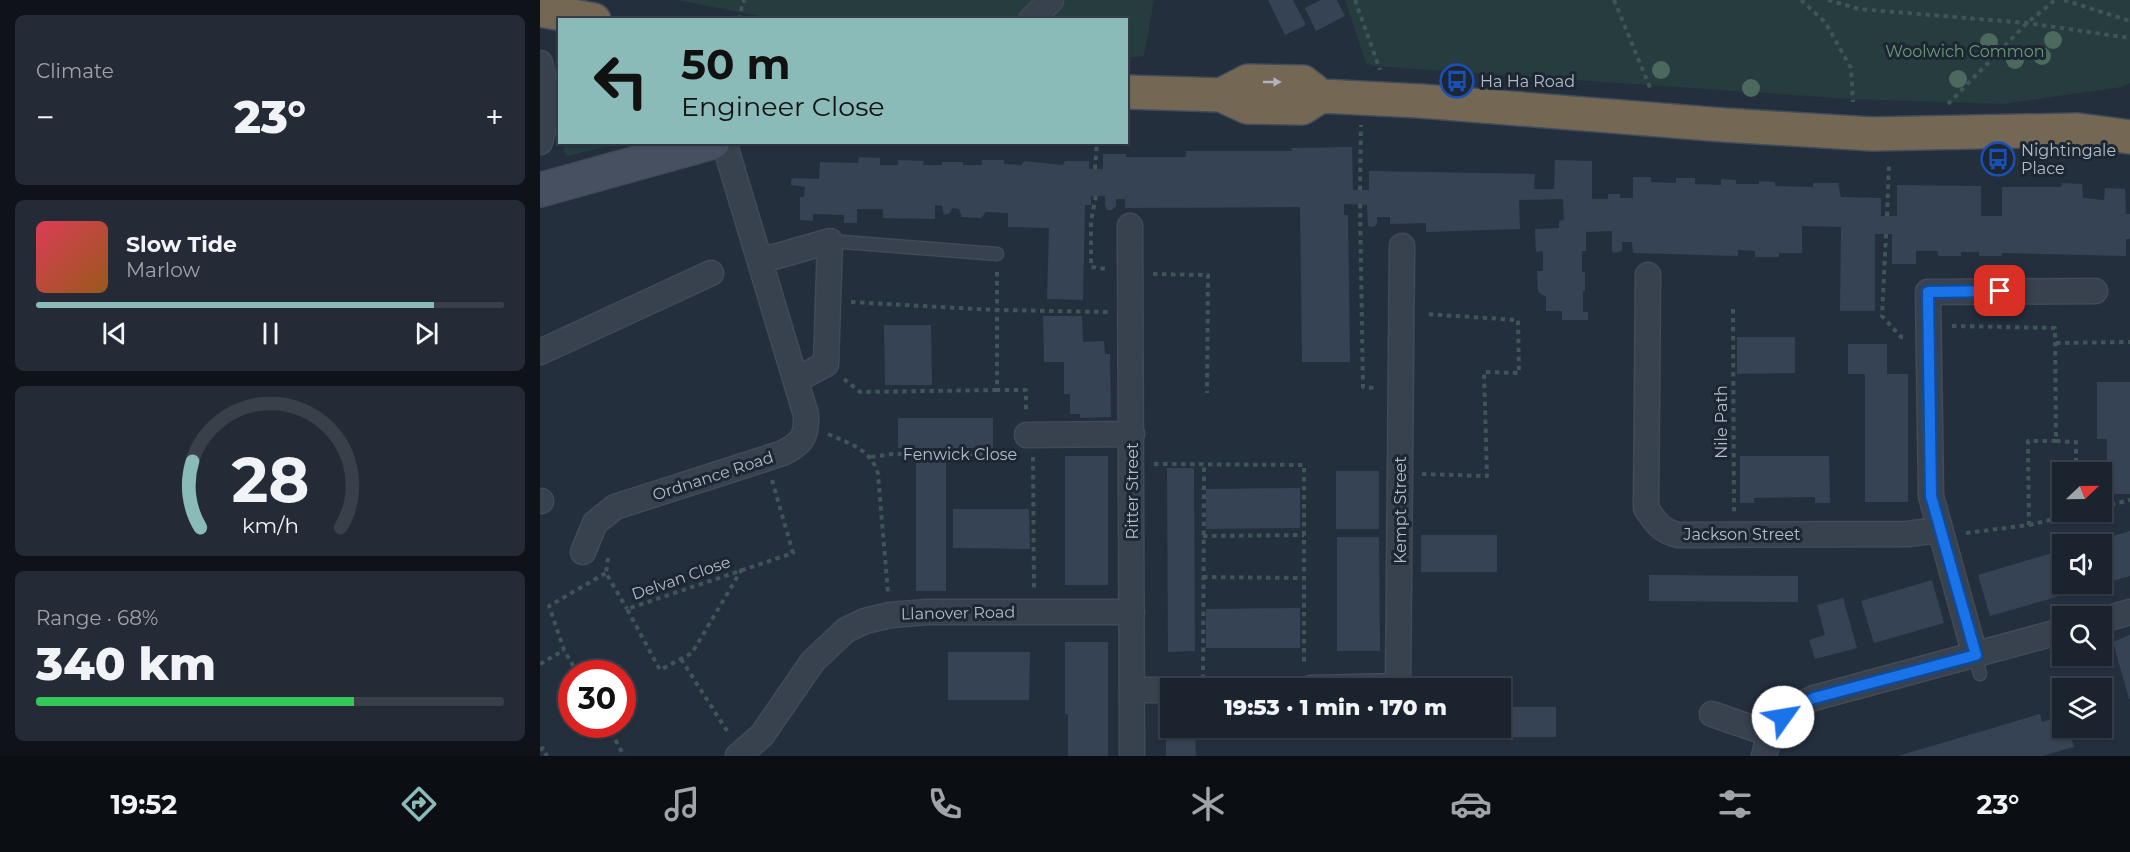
<!DOCTYPE html>
<html lang="en">
<head>
<meta charset="utf-8">
<style>
  :root { --surface:#1b232e; --page:#242b36; --text:#f1f3f6; --muted:#a0a4aa; --line:#39404a; --accent:#8bbbb9 }
  body { margin:0; font-family:Montserrat,sans-serif; background:var(--page); color:var(--text); height:100vh; display:flex; flex-direction:column; font-size:22px; white-space:nowrap }
  * { box-sizing:border-box; margin:0 }
  p { font-size:20px; color:var(--muted) }
  .icon { flex:none; width:33px; height:33px; fill:none; stroke:currentColor; stroke-width:2; stroke-linecap:round; stroke-linejoin:round }
  .map { position:relative; flex:1; overflow:hidden }
  .sheet { display:flex; flex-direction:column; gap:15px; padding:15px; background:#0f1319; width:540px }
  .sheet>* { flex:none }
  .guide { position:absolute; left:18px; top:18px; width:570px; height:126px; border-radius:0px; box-shadow:0 2px 4px #0004,0 0 0 2px var(--line); background:#8bbbb9; color:#111; overflow:hidden }
  .needle { width:39px; rotate:68deg }
  .buttons { position:absolute; left:1512px; top:462px; display:grid; gap:12px }
  .buttons a { display:grid; place-items:center; width:60px; height:60px; border-radius:0px; background:var(--surface); box-shadow:0 2px 4px #0004,0 0 0 2px var(--line); font-size:30px }
  .speed { position:absolute; left:18px; top:660px; display:flex; gap:12px; font-size:30px; font-weight:700; text-align:center }
  .speed>* { display:grid; place-content:center; width:78px; height:78px; border-radius:50%; background:var(--surface); box-shadow:0 2px 4px #0004,0 0 0 2px var(--line); line-height:1 }
  .speed .limit { border:9px solid #d22; background:#fff; color:#111 }
  .pin { position:absolute; display:grid; place-items:center; width:51px; height:51px; color:#fff; margin:-26px; border-radius:12px; box-shadow:0 3px 9px #0006 }
  .me { position:absolute; width:66px; margin:-33px; rotate:58deg; stroke-linejoin:round; filter:drop-shadow(0 0 4px #0008) }
  .turn { display:flex; align-items:center; gap:21px; height:126px; padding:0 24px; font-size:27px }
  .turn .icon { width:78px; height:78px; stroke-width:2.5 }
  .turn b { display:block; font-size:42px; line-height:51px }
  .big { font-size:45px; font-weight:800; line-height:1.1 }
  .sheet .tile { flex:1; display:flex; flex-direction:column; justify-content:center; gap:9px; min-width:0; padding:0 21px; border-radius:9px; background:var(--page) }
  .sheet .dial { align-items:center; gap:0 }
  .dial svg { height:156px; overflow:visible; fill:none; stroke:var(--line); stroke-width:7; stroke-linecap:round; text-anchor:middle }
  .dial text { fill:var(--text); stroke:none }
  .song { display:flex; align-items:center; gap:18px }
  .cover { width:72px; height:72px; border-radius:9px; background:linear-gradient(135deg,hsl(350 70% 55%),hsl(30 70% 35%)) }
  .played { height:6px; border-radius:3px; background:linear-gradient(90deg,var(--accent) 85%,var(--line) 85%) }
  .keys { display:flex; justify-content:space-around; direction:ltr }
  .heat { display:flex; justify-content:space-between; align-items:center; font-size:33px; direction:ltr }
  .charge { height:9px; border-radius:4px; background:linear-gradient(90deg,#34c759 68%,var(--line) 0) }
  .trip { position:absolute; left:620px; top:678px; width:351px; height:60px; border-radius:0px; background:var(--surface); box-shadow:0 2px 4px #0004,0 0 0 2px var(--line); font-weight:800; line-height:60px; text-align:center }
  .tab-bar { display:flex; height:96px; justify-content:space-around; align-items:center; background:#0b0e12; color:var(--muted) }
  .tab-bar .icon { width:42px; height:42px }
  .tab-bar .active { color:var(--accent) }
  .tab-bar b { font-size:27px; color:var(--text) }
  main { display:flex; flex:1; min-height:0 }
  .map>svg:first-child { display:block }
</style>
</head>
<body>
<main>
<section class="sheet">
<div class="tile"><p>Climate</p>
<div class="heat"><a>−</a><b class="big">23°</b><a>+</a></div>
</div>
<div class="tile">
<div class="song"><i class="cover"></i><div><b>Slow Tide</b><p>Marlow</p></div></div>
<div class="played"></div>
<div class="keys"><svg class="icon" aria-label="previous" viewBox="0 0 24 24"><path d="M18 5L8 12l10 7zM5 5v14"/></svg><svg class="icon" aria-label="pause" viewBox="0 0 24 24"><path d="M8 5v14M16 5v14"/></svg><svg class="icon" aria-label="next" viewBox="0 0 24 24"><path d="M6 5l10 7-10 7zM19 5v14"/></svg></div>
</div>
<div class="tile dial"><svg viewBox="0 0 100 80">
<path d="M14 69A42 42 0 1 1 86 69"/>
<path d="M14 69A42 42 0 0 1 10 35" stroke="#8bbbb9"/>
<text x="50" y="56" font-size="32" font-weight="700">28</text>
<text x="50" y="72" font-size="11">km/h</text>
</svg></div>
<div class="tile"><p>Range · 68%</p><b class="big">340 km</b><div class="charge"></div></div>
</section>
<div class="map">
<svg width="1590" height="756" viewBox="0 0 1590 756">
  <rect width="100%" height="100%" fill="#242f3e"/>
  <path fill="#263c3f" d="M137,0H614L604,56L587,58L586,20H239Z
    M805,0H1590V83L1582,87L1463,104L1311,99L833,66L826,63Z
    M25,143V142L82,143L27,156L23,150Z"/>
  <path fill="#364354" d="M728,0H753L766,25L745,35Z
    M781,0H797L805,16L776,31L765,8Z
    M812,147L813,190H829V171L995,174L994,189H1014L1015,160L1052,161V199H1068V194H1080V198H1093V177H1111V182L1136,183V178H1155V184L1181,185V179L1196,180V184H1219V181L1235,182V186L1273,187V183H1298L1301,197L1341,198V216H1357V185L1441,186V216H1462V187H1521L1522,183L1542,184L1543,198L1564,200L1565,188L1585,189L1586,214H1590V239H1586V256L1462,253V256H1439V252H1421V256H1398V251H1376V264H1352V234H1335V311H1300L1301,227L1262,226V253H1239V257H1215V251L1198,250V256L1093,253L1092,242H1082V251L1074,253L1072,251V231L1046,232V251H1042V272H1045V291H1043V312H1048V320H1022V311H1006V297L998,292L997,271H1003V251L996,252L995,229L1019,228V221L1024,220L1023,199L979,200L980,229L886,232V223L850,224V217H837V224L833,227L828,226L827,205L804,204V215H808L810,362H762L760,207L585,208V199H576V206L572,210H567L565,205V196H551V205H545L543,300L507,299L509,228L468,227V213L446,212L441,218L422,217L419,209L412,208L410,213L404,215L402,206L395,205V219L343,218V209H317V223H304V215L273,214V221L260,220V197H264L265,187L251,185V180L254,178L279,179L280,162L318,163L319,157L340,158V165H358V160L384,161L383,165H402V162H423V165H442V160H464V164L482,165L484,161L523,165L525,161H549V169H563V154H586V157H646V151H752L751,148Z
    M503,316H542L543,342L564,341L565,354H570L571,417L540,418V414H530V394H524V362H504Z
    M344,325H391L392,385H345Z
    M1197,337H1255V373L1197,374Z
    M1308,344H1347V374H1368V502H1325V374H1308Z
    M1557,382H1590V494H1567V439H1557Z
    M358,418H453V448H358Z
    M525,456H568V585H525Z
    M1200,456H1289L1290,503H1275V497L1214,498V503H1200Z
    M376,458L406,459V591H376Z
    M627,468H654L655,651L628,652Z
    M796,471H839V529H796Z
    M760,488V528L666,529V489Z
    M413,509H489L490,549L413,548Z
    M1590,531V576L1450,616L1438,575L1522,550V584H1562V544H1546Z
    M881,535H957V572H881Z
    M797,537H839L840,651H797Z
    M1109,575L1258,576V602L1109,601Z
    M1392,580L1404,623L1334,643L1321,601Z
    M1303,598L1317,648L1275,659L1269,640L1285,635L1277,605Z
    M760,608V648H666V609Z
    M1590,635V699H1589L1573,642Z
    M525,642H568V756H528V714H525Z
    M408,652H490L489,700H408Z
    M960,707H1016V737H832V728H960Z
    M1500,714L1502,722L1522,716V728H1532L1534,736L1531,737L1534,747L1502,756H1358Z
    M626,727L655,728L656,756H626Z
    M665,728H823V737H665Z"/>
  <g fill="none" stroke-linecap="round" stroke-linejoin="round">
    <g stroke="#414a57" stroke-width="15">
      <path id="lane" d="M290,241L457,254
        M1435,655L1440,674"/>
    </g>
    <g stroke="#414a57" stroke-width="27">
      <path id="street" d="M491,20L511,0
        M0,63C7,90 8,116 0,142
        M590,226L592,756
        M220,261L290,241L286,364L256,380
        M1108,275L1106,508C1115,522 1121,531 1138,535L1368,534L1399,530
        M0,352L171,273
        M487,435L592,434
        M0,501H1
        M43,552L55,523L75,507L243,453C262,443 267,437 266,415L184,142
        M1562,620L1590,612
        M1435,655L1391,496L1388,292L1555,291
        M771,688L858,686L862,246
        M592,690H630
        M1172,714L1230,734
        M198,756L222,735L273,661L306,630L325,621L350,615L388,612H592
        M1224,756C1232,723 1242,712 1274,698L1522,631"/>
    </g>
    <g stroke="#414a57" stroke-width="36">
      <path id="secondary" d="M0,190L173,142"/>
    </g>
    <g stroke="#434c59" stroke-width="36">
      <path id="highway" d="M0,10L54,20
        M586,92L681,95L707,107L762,108L781,96
        M681,95L708,81L763,82L781,96L880,101L1184,125L1332,134L1538,130L1590,137"/>
    </g>
    <path stroke="#3f5557" stroke-width="4" stroke-dasharray="4.5 4.5" stroke-linecap="butt" d="M815,0L840,70
      M1074,0L1111,90
      M1261,0L1285,22L1311,68L1313,102
      M1288,0L1319,9L1487,23L1590,38
      M1524,0L1590,21
      M200,20L202,3L205,0
      M1408,104L1487,23L1515,0
      M555,169L557,142
      M820,190L821,125
      M556,196L551,221V267L567,269
      M820,204L823,387L838,388
      M1347,216L1349,163
      M1346,234L1342,316L1361,337L1366,338
      M457,272V310L568,312
      M613,274L668,275L667,393
      M311,302L457,310V390H486V412
      M1193,309L1194,513
      M1412,326L1515,328L1516,441H1488L1489,525L1426,533
      M1516,343L1590,342
      M304,379L320,392L457,390
      M288,434C310,444 331,449 338,474L348,593
      M1516,441L1536,442V472
      M331,457L353,454H471
      M493,457L494,588
      M614,464L764,465V665
      M882,474L947,476L944,372L979,373L978,320L885,314
      M1562,507L1590,500
      M1489,525L1543,512
      M663,536L764,535
      M68,558L66,573L87,609
      M202,569L152,653L120,670L87,609L253,553L232,480
      M663,577L765,578
      M141,659L189,734
      M0,664L24,650
      M38,674L24,650L9,606L66,573
      M663,688L664,465
      M67,724L84,756
      M0,750L3,748L7,756"/>
    <use href="#lane" stroke="#38414e" stroke-width="12"/>
    <use href="#street" stroke="#38414e" stroke-width="24"/>
    <use href="#secondary" stroke="#465061" stroke-width="33"/>
    <use href="#highway" stroke="#746855" stroke-width="33"/>
  </g>
  <g fill="#4b6a5d">
    <circle cx="1513" cy="40" r="9"/>
    <circle cx="1449" cy="42" r="9"/>
    <circle cx="1502" cy="56" r="9"/>
    <circle cx="1475" cy="60" r="9"/>
    <circle cx="1121" cy="70" r="9"/>
    <circle cx="1418" cy="79" r="9"/>
    <circle cx="1211" cy="88" r="9"/>
  </g>
  <defs><path id="oneway-solid" d="M-6-.8H1V-3.2L6.5 0L1 3.2V.8H-6Z" transform="scale(1.5)"/></defs>
  <use fill="#aeb4bd" href="#oneway-solid" transform="translate(732 82)"/>
  <g fill="none" stroke-linecap="round" stroke-linejoin="round">
    <g stroke="#114b97" stroke-width="15">
      <path id="route" d="M1243,717L1258,705L1274,698L1436,655L1391,496L1388,292L1460,291"/>
    </g>
    <use href="#route" stroke="#1a73e8" stroke-width="10"/>
  </g>
  <defs>
    <g id="bus-ring" transform="scale(1.725)"><circle r="9.5" fill="#1d2633" stroke="#1a4fb4" stroke-width="1.5"/><path d="M-5-6H5V4H4V6H2V4H-2V6H-4V4H-5ZM-3.5-4V0h7V-4ZM-3.5 1.2v1.5H-2V1.2ZM2 1.2v1.5H3.5V1.2Z" fill="#1a4fb4"/></g>
  </defs>
  <g fill-rule="evenodd">
    <use href="#bus-ring" x="917" y="81"/>
    <use href="#bus-ring" x="1458" y="159"/>
  </g>
  <g text-anchor="middle" dominant-baseline="central" stroke-width="6" stroke-linejoin="round" paint-order="stroke">
    <g font-size="16" fill="#6b9a76" stroke="#1d2633">
      <text x="1425" y="51">Woolwich Common</text>
    </g>
    <g font-size="16" fill="#b4bcc9" stroke="#1d2633" text-anchor="start">
      <text x="940" y="81">Ha Ha Road</text>
      <text x="1481" y="150">Nightingale<tspan x="1481" dy="18">Place</tspan></text>
    </g>
    <g font-size="16" fill="#b4bcc9" stroke="#1d2633">
      <text transform="translate(1181 422) rotate(-90)">Nile Path</text>
      <text x="420" y="454">Fenwick Close</text>
      <text transform="translate(173 476) rotate(-18)">Ordnance Road</text>
      <text transform="translate(592 491) rotate(-90)">Ritter Street</text>
      <text transform="translate(860 510) rotate(-90)">Kempt Street</text>
      <text x="1202" y="534">Jackson Street</text>
      <text transform="translate(141 578) rotate(-19)">Delvan Close</text>
      <text transform="translate(418 613) rotate(-1)">Llanover Road</text>
    </g>
  </g>
</svg>
<div class="buttons">
<a><svg class="needle" viewBox="-14 -14 28 28"><path d="M0-13l5 13h-10z" fill="#e53935"/><path d="M0 13l5-13h-10z" fill="#a0a4aa"/></svg></a>
<a><svg class="icon" aria-label="sound" viewBox="0 0 24 24"><path d="M4 9h4l5-4v14l-5-4H4zM17 9q2 3 0 6"/></svg></a>
<a><svg class="icon" aria-label="search" viewBox="0 0 24 24"><circle cx="10" cy="10" r="6"/><path d="M15 15l6 6"/></svg></a>
<a><svg class="icon" aria-label="layers" viewBox="0 0 24 24"><path d="M12 4l9 5-9 5-9-5zM3 14l9 5 9-5"/></svg></a>
</div>
<div class="speed"><div class="limit">30</div></div>
<div class="pin" style="left:1460px;top:291px;background:#d93025"><svg class="icon" aria-label="arrive" viewBox="0 0 24 24"><path d="M6 21V4h12l-3 4 3 4H6"/></svg></div>
<svg class="me" style="left:1243px;top:717px" viewBox="-20 -20 40 40"><circle r="19" fill="#fff"/><path d="M0-13L10 11 0 6-10 11z" fill="#1a73e8"/></svg>
<div class="trip">19:53 · 1 min · 170 m</div>
<div class="guide">
<div class="turn"><svg class="icon" aria-label="left" viewBox="0 0 24 24"><path d="M17 20v-9H6M10 6l-5 5 5 5"/></svg><div><b>50 m</b>Engineer Close</div></div>
</div>
</div>
</main>
<nav class="tab-bar">
<b>19:52</b>
<svg class="icon active" aria-label="directions" viewBox="0 0 24 24"><path d="M12 3l9 9-9 9-9-9zM9 14v-3h6M13 9l2 2-2 2"/></svg>
<svg class="icon" aria-label="music" viewBox="0 0 24 24"><path d="M9 18V5l10-2v13"/><circle cx="6" cy="18" r="3"/><circle cx="16" cy="16" r="3"/></svg>
<svg class="icon" aria-label="phone" viewBox="0 0 24 24"><path d="M5 4h4l2 5-3 2q2 4 5 5l2-3 5 2v4C11 20 4 13 5 4z"/></svg>
<svg class="icon" aria-label="climate" viewBox="0 0 24 24"><path d="M12 3v18M4 7l16 10M4 17L20 7"/></svg>
<svg class="icon" aria-label="car" viewBox="0 0 24 24"><path d="M5 17H2v-5l4-1 3-4h7l3 4 3 1v5h-3M9 17h6M6 11h13"/><circle cx="7" cy="17" r="2"/><circle cx="17" cy="17" r="2"/></svg>
<svg class="icon" aria-label="filters" viewBox="0 0 24 24"><path d="M4 7h16M4 17h16"/><circle cx="9" cy="7" r="2"/><circle cx="15" cy="17" r="2"/></svg>
<b>23°</b>
</nav>
</body>
</html>
